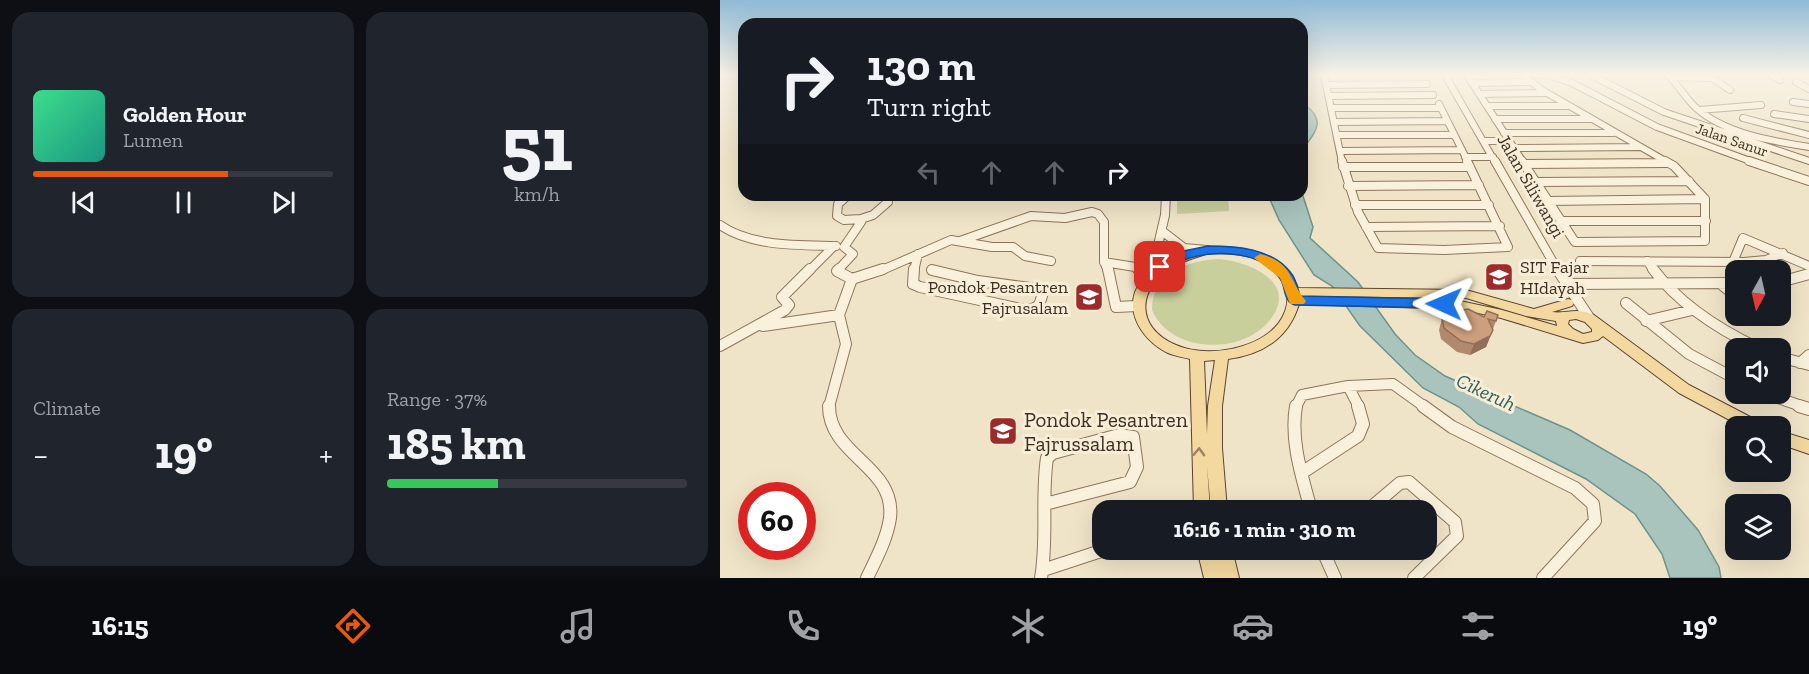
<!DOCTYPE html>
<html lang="en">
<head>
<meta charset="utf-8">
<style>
  :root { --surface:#171b24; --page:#20242c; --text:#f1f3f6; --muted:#9ea1a6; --line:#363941; --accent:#ea580c }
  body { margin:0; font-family:"Zilla Slab",serif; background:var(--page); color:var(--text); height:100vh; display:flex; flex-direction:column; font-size:22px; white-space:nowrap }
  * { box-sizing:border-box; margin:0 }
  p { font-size:20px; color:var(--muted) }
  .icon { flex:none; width:33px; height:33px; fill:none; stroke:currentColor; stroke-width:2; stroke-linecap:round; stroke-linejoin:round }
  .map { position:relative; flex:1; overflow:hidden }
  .drawer { display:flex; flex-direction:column; gap:12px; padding:12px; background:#0d0f14; width:720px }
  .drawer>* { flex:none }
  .hud { position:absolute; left:18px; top:18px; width:570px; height:183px; border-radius:18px; box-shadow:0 6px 24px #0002; background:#171b24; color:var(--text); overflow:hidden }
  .needle { width:39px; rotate:188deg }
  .tools { position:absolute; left:1005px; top:260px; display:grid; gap:12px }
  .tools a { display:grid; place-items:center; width:66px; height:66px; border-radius:12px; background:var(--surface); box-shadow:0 6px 24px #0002; font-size:30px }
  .speed { position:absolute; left:18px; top:482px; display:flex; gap:12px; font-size:30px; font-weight:700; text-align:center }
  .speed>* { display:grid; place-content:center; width:78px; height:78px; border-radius:50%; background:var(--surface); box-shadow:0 6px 24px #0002; line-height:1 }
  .speed .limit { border:9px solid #d22; background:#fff; color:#111 }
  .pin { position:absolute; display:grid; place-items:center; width:51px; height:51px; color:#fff; margin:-26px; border-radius:12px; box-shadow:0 3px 9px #0006 }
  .me { position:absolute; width:66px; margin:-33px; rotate:271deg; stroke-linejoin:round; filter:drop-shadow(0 0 4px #0008) }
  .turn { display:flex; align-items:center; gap:21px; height:126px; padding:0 30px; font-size:27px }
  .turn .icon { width:78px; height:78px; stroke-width:2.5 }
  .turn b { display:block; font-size:42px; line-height:51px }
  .lanes { display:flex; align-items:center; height:57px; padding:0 30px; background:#0003; justify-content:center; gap:30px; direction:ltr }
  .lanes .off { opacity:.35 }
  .big { font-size:45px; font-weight:700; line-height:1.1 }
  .drawer .widget { flex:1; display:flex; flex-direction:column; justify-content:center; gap:9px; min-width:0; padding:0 21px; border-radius:18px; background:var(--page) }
  .drawer .dial { align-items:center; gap:0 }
  .dial b { font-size:78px; line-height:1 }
  .song { display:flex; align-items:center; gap:18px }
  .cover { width:72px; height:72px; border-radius:9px; background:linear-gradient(135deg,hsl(150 70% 55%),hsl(170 70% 35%)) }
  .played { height:6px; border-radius:3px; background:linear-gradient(90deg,var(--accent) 65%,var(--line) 65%) }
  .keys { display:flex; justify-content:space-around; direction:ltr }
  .heat { display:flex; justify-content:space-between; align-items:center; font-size:33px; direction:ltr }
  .charge { height:9px; border-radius:4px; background:linear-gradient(90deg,#34c759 37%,var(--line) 0) }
  .drawer .tiles { flex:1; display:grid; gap:12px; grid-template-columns:repeat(2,1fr) }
  .trip { position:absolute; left:372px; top:500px; width:345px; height:60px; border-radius:18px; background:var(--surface); box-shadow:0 6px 24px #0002; font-weight:700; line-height:60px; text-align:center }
  .menu { display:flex; height:96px; justify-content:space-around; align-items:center; background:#090b0e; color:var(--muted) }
  .menu .icon { width:42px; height:42px }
  .menu .current { color:var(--accent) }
  .menu b { font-size:27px; color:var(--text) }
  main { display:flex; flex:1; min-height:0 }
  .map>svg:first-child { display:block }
</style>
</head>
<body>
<main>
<section class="drawer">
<div class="tiles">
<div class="widget">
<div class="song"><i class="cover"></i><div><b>Golden Hour</b><p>Lumen</p></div></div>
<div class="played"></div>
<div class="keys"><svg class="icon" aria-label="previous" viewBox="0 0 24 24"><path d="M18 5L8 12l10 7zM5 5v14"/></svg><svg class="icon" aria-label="pause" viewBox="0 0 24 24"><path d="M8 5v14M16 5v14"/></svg><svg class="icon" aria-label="next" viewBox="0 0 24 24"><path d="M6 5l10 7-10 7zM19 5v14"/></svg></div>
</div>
<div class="widget dial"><b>51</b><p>km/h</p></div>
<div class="widget"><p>Climate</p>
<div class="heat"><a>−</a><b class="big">19°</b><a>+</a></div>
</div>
<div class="widget"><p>Range · 37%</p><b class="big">185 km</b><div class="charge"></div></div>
</div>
</section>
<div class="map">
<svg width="1089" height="578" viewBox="0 0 1089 578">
  <rect width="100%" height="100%" fill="#f0e4c8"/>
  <path fill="#c9cf9b" d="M457,195H508L509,211L457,214Z
    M498,259C528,261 580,282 550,320C522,356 450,353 432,310C432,273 467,261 498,259Z"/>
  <path fill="#a9c4bc" stroke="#6f938a" stroke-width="1.5" d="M582,102C606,120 598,129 582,150Z
    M582,193L593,227L590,238L638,282L675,334L695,355L725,376L850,430L926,474L940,486L978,530L999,567L1001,578H950L942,554L915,514L866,479L758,424L739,407L703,388L640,326L612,286L594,275L559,220L548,195Z"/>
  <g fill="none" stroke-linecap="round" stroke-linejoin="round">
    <g stroke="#8d765c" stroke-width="8">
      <path id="minor-far3" d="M604,75L622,162
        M725,75L775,162
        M747,75L803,162
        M802,75L822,90L947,162
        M816,75H826
        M829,75L852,83L937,127L1033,162
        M871,75L944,112L1089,161
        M948,75C958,85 965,97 975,107C1005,134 1051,141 1089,147
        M1051,75L1060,80
        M950,77L992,78L1010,90
        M1076,82L1089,89
        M752,83L810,82
        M606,85L707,84
        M759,94L826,93
        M609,96L713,95
        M1073,102L1089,104
        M719,104L748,162
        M767,106H847
        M611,108H720
        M979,110L1041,105
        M1054,114L1089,119
        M1023,118L1089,135
        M775,119H872
        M615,122L727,121
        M784,133H893
        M618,135H734
        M763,141H789
        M793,148L920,147
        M621,151L742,150
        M745,157H773"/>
    </g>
    <g stroke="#8d765c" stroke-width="10">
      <path id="minor-far2" d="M622,161L638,212L658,248L724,250L788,247L747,161
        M775,161L838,271
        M802,161L855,242L985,241V199L954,166L945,161
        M1029,161L1089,181
        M803,164L947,163
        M623,167H750
        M815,182L969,181
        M628,186L759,185
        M827,201L985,199
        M635,205H769
        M141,219L153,215L168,202
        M840,221H986
        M0,225C31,247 80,245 116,246
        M646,227L780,226
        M442,231L464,248L487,250
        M240,241L311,216L345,218L372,212L378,214L384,222V262L388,271
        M860,261L1024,262L1046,260L1063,253
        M927,261L934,271
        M384,262L415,267L421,271
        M1013,262L1023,238L1089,266
        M212,270L214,271
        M89,271L114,246
        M117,271L133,254L124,247L141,222V219L124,220L117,216L118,204L128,195
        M160,271L231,240L272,247H293L305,256L331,261
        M194,271L198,254
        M432,271L445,215L446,195"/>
    </g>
    <g stroke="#8d765c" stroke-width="12">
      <path id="minor-far1" d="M119,269L117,271L132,279L163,269
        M194,269L193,284L200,287L305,310C319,309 320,305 323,292L317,289L258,281L212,270
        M388,269L396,307L417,306
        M418,269L430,276
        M837,269L870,319
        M933,269C960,305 998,329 1038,348
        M432,274L433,269
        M1060,282L1089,274
        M1000,283L1016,296
        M846,284L1016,283
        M906,303L969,354L1016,379
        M926,321L972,310
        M43,326L119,315
        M0,346L65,310L69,305L62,297L90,269
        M1060,357L1089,365
        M1080,363L1089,355
        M628,386L639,407
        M1044,393L1084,407
        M109,407L126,344L119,315L132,279
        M576,407L582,395L628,386L673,384L705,407"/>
    </g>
    <g stroke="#8d765c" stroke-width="14">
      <path id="minor" d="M109,406C109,456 176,466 170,518C167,539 156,559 147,578
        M576,406C570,441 582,476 591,510
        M703,406L732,427L855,488L873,504L875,521L823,578
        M1079,406L1089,409
        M583,472L638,436L643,424L638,406
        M648,510L680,483L689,482L735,522L737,536L694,578
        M602,549L615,578
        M323,570L387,549
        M321,578C328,538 321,498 327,458L333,453L399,435L413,437L417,467L410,482L325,504"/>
    </g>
    <g stroke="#5b4430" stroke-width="2">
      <path id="major" d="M488,247C523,246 563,251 578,288L746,290L814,309L848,299L852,300L854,303L852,306L832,312C848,314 855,307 874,315L969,385L1040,422L1043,426H1021L959,393L883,336L878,340L863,343L781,318L740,309L579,304C569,338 542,355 508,359L502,406V448L507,510H491L487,466L490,510H474L470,359C463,357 455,356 448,353C419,339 399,303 425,277C441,260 466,252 488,247ZM489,253C501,253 514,253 526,256C557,263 581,294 558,324C537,350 486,358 456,345C414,327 417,287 454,266C465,260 478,257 489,253ZM589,296L746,298L806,316L836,321L837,326L782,310L740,301ZM856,319L865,322L872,329V332L863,334L853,329L848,324L849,320ZM495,360L488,406L487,434L484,361Z
        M1060,431L1089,440V454L1060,444Z
        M477,549H512L519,578H484Z"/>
    </g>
    <use href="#minor-far3" stroke="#faf1dc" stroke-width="6"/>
    <use href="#minor-far2" stroke="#faf1dc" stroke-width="8"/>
    <use href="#minor-far1" stroke="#faf1dc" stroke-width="10"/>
    <use href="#minor" stroke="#faf1dc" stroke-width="12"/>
    <use href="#major" fill="#f3d9a0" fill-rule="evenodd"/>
  </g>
  <path fill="#b2896c" d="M764,317L776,321L766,347L750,355L737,352L721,339L719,330L722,319Z"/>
  <path fill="#916f58" d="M773,330L766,347L750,355L754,344Z"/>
  <path fill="#cf9f7d" stroke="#916f58" stroke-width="1.5" d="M748,309L764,317L767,311L778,315L776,321L768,319L773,330L770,336L754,344L741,341L724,328L722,319L727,313Z"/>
  <defs><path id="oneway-chevron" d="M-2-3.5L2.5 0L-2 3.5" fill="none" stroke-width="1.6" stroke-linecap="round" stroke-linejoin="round" transform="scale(1.5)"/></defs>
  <use stroke="#988460" href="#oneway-chevron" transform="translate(479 452) rotate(-88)"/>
  <linearGradient id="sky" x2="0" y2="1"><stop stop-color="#8fbad6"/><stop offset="0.48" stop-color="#f8f3e6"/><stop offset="1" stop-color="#f8f3e6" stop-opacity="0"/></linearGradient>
  <rect width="1089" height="156" fill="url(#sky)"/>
  <path fill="#1a73e8" stroke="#114b97" stroke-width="1.5" d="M488,246C516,246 552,248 571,273C576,279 578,289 580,296L724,299L731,304L724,308L575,305C563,302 566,287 560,278C543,251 497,250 470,258C459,261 451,269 440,272L433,267L459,252Z"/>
  <path fill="#f59e0b" d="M540,254C573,262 569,281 586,301L584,304H570L560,278L534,258Z"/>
  <defs>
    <g id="school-square" transform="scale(1.5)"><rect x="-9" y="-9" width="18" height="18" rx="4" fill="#9e2a2b" stroke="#f7eed8"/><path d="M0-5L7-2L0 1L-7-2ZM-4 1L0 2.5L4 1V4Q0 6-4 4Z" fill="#fff"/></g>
  </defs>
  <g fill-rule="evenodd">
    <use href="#school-square" x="779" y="277"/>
    <use href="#school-square" x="369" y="297"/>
    <use href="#school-square" x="283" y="431"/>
  </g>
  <g text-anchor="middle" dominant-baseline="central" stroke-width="6" stroke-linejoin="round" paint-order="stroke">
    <g font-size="15" fill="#3d2e20" stroke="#f7eed8">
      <text transform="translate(1012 140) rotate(19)">Jalan Sanur</text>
    </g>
    <g font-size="18" fill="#3d2e20" stroke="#f7eed8">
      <text transform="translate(811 186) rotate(60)">Jalan Siliwangi</text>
    </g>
    <g font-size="18" fill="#3d2e20" stroke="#f7eed8" text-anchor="start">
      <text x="800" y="267">SIT Fajar<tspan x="800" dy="21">HIdayah</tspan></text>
      <text x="348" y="287" text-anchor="end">Pondok Pesantren<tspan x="348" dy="21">Fajrusalam</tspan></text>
    </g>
    <g font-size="20" font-style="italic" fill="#2f5d5a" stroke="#f7eed8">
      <text transform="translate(766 392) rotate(25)">Cikeruh</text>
    </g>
    <g font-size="21" fill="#3d2e20" stroke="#f7eed8" text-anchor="start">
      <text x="304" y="419">Pondok Pesantren<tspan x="304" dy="24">Fajrussalam</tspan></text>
    </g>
  </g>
</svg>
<div class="tools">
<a><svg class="needle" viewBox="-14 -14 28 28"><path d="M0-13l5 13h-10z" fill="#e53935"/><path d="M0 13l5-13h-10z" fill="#9ea1a6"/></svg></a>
<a><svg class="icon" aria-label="sound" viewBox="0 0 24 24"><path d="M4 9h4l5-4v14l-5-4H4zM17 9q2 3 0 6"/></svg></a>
<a><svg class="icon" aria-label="search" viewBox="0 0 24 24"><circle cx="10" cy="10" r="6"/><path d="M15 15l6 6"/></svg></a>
<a><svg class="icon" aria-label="layers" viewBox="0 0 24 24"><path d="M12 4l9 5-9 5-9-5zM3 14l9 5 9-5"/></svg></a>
</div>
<div class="speed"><div class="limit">60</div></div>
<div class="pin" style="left:440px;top:267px;background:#d93025"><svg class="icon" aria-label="arrive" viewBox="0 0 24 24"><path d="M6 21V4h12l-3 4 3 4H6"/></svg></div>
<svg class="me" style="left:724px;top:304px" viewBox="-20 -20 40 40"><path d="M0-17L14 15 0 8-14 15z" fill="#1a73e8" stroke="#fff" stroke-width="4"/></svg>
<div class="trip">16:16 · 1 min · 310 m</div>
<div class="hud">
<div class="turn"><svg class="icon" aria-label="right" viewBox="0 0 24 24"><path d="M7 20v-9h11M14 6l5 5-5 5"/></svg><div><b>130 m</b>Turn right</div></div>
<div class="lanes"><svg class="icon off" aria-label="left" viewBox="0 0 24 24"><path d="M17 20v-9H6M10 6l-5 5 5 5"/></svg><svg class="icon off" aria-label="ahead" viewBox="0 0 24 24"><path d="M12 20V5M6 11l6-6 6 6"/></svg><svg class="icon off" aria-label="ahead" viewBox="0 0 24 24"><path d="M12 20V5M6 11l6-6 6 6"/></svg><svg class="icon" aria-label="right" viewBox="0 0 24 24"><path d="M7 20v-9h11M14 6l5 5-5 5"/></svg></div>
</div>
</div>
</main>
<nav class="menu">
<b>16:15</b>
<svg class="icon current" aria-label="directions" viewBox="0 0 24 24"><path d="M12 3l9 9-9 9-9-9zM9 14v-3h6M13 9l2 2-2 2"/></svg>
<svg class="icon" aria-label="music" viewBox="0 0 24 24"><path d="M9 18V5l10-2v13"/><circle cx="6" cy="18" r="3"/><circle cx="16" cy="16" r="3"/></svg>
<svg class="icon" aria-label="phone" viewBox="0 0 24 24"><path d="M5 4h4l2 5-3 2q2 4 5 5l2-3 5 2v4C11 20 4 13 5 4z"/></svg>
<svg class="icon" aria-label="climate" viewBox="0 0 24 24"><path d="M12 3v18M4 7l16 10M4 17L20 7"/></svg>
<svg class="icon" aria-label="car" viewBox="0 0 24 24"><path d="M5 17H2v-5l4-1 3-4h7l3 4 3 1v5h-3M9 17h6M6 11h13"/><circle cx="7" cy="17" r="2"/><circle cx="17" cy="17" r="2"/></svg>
<svg class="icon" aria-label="filters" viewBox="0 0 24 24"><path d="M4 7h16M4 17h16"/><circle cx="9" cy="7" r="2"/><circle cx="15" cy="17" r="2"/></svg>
<b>19°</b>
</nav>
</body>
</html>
